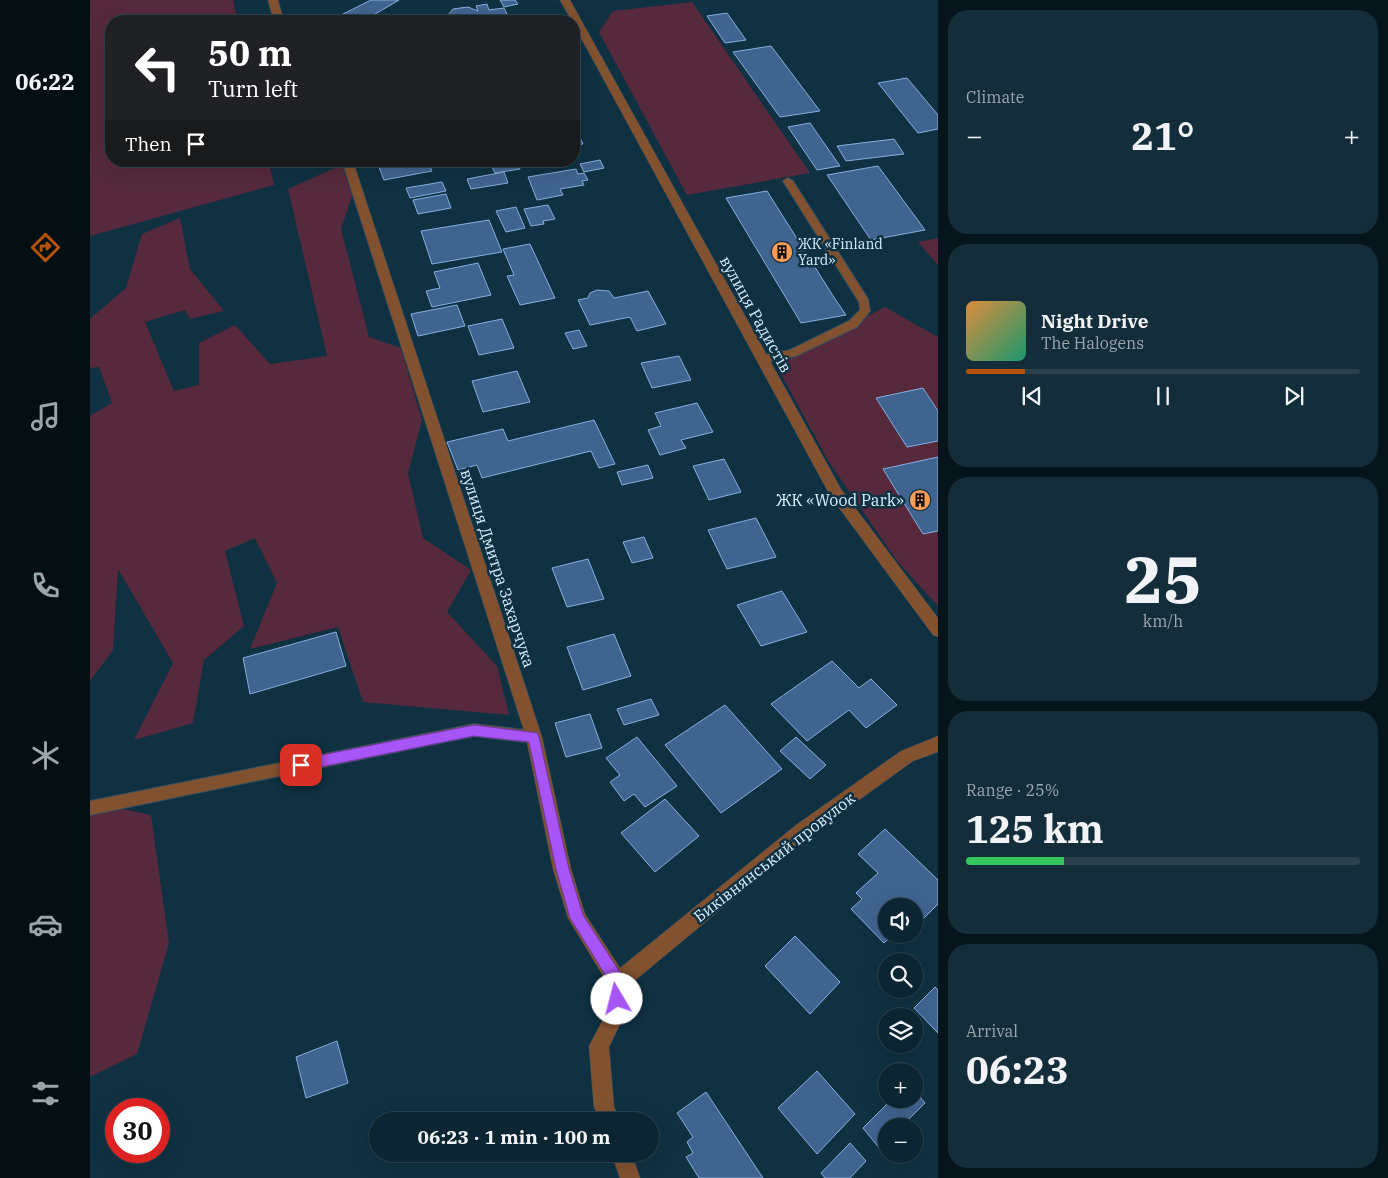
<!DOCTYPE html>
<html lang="en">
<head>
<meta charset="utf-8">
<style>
  :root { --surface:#0b2532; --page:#142d3a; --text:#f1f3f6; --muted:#9aa5ac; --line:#2b424d; --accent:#b45309 }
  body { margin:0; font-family:"IBM Plex Serif",serif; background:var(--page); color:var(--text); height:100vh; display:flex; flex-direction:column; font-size:19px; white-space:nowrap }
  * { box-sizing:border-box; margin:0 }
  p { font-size:16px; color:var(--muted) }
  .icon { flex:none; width:28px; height:28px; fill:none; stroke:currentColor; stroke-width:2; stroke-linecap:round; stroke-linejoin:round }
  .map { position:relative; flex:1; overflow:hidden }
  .drawer { display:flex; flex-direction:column; gap:10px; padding:10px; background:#06141c; width:450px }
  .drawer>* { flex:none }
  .top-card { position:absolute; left:15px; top:15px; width:475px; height:152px; border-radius:20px; box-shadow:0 5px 20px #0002,0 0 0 1px var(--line); background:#202124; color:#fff; overflow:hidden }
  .buttons { position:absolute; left:788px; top:898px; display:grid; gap:10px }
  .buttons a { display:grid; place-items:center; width:45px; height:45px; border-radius:50%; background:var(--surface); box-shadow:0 5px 20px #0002,0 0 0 1px var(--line); font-size:25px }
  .speed { position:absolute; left:15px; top:1098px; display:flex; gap:10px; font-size:25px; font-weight:700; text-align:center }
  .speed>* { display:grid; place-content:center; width:65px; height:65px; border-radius:50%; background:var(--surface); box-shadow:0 5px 20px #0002,0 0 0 1px var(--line); line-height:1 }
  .speed .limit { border:8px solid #d22; background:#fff; color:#111 }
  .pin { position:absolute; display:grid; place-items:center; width:42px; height:42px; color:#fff; margin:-21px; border-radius:10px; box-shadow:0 2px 8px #0006 }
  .me { position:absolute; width:55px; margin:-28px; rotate:352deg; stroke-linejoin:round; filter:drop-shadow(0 0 4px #0008) }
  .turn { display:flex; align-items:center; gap:18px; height:105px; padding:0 20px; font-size:22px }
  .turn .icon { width:65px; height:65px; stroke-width:2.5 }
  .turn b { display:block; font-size:35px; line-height:42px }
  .then { display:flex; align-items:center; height:48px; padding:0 20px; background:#0003; gap:10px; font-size:19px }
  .big { font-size:38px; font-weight:800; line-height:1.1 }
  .drawer .widget { flex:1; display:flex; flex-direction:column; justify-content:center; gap:8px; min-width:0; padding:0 18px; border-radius:20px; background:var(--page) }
  .drawer .dial { align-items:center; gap:0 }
  .dial b { font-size:65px; line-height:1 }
  .song { display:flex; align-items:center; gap:15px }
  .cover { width:60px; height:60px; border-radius:8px; background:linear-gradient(135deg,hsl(30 70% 55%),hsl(160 70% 35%)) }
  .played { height:5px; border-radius:2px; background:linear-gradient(90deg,var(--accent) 15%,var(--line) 15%) }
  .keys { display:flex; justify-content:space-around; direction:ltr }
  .heat { display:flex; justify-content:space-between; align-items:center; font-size:28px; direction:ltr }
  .charge { height:8px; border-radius:4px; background:linear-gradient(90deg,#34c759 25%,var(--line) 0) }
  .trip { position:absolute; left:279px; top:1112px; width:290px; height:50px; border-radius:25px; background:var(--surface); box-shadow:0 5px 20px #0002,0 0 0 1px var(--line); font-weight:800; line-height:50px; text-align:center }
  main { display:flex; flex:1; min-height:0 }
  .tabs { display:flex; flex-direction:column; width:90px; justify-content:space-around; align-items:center; background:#040f14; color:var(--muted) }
  .tabs .icon { width:35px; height:35px }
  .tabs .active { color:var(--accent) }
  .tabs b { font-size:22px; color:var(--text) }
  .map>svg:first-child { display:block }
</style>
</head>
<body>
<main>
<nav class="tabs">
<b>06:22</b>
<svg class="icon active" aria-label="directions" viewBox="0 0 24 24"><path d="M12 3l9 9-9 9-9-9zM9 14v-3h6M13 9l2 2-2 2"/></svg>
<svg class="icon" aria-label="music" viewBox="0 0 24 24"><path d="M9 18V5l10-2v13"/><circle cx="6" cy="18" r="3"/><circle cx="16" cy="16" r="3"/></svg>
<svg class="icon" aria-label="phone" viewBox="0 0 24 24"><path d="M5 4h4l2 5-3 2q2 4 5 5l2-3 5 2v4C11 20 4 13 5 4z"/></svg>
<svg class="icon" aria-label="climate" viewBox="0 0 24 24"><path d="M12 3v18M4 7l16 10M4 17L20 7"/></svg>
<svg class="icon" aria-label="car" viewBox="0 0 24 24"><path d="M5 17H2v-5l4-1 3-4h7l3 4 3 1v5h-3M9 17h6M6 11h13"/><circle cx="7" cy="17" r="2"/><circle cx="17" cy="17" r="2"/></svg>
<svg class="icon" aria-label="filters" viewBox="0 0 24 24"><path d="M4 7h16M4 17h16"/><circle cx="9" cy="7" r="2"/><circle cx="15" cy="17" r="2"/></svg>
</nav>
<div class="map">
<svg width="848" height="1178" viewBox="0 0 848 1178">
  <rect width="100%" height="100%" fill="#0f3142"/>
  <path fill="#56293d" d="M0,0H143L148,21H21V161H179L184,185L0,236Z
    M602,2L720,173L597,195L509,32L523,11Z
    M252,165L262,196L251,229L279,337L311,348L332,420L318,473L333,538L381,570L357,612L407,666L419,715L273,702L248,627L160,649L187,583L165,538L135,551L154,626L114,660L103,723L44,740L83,663L28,569L23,650L0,681V416L22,403L9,367L0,368V319L36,288L52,234L90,218L100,269L134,311L100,319L95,310L55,322L84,391L109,385V343L145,325L180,364L237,356L198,189Z
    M848,238V265L828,242Z
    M795,307L848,337V606L807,561L739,462L686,365Z
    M23,807L61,815L79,943L47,1054L0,1077V812Z"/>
  <path fill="#406490" stroke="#86aede" d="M281,0H309L280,17L287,21H239Z
    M410,0H425L428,4L414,7Z
    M397,4L399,10L414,8L417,14L403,16L406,21H393L392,17L389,21H344L342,18L357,16L363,9L378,7L388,11L386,6Z
    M637,13L656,40L635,43L617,16Z
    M681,46L730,111L690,117L643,52Z
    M817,78L848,115V129L828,133L788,83Z
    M720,123L750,166L727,170L698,127Z
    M484,126L493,144L484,145Z
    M804,139L814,154L756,161L747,146Z
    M510,160L514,168L494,172L490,164Z
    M300,161L302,167L311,165L310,161L344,162L338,163L342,171L294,180L287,162Z
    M410,161H427L430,169L405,173L400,163Z
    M788,166L835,230L781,240L737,175Z
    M486,169L488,174L494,173L498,180L492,181L494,185L470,189L473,195L447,200L438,177Z
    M414,172L418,183L381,189L377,179Z
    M352,182L356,191L320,198L316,188Z
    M677,191L745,299L756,315L711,323L636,198Z
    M356,194L361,208L328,214L323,200Z
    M458,205L465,219L453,221L454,224L441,226L434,209Z
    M426,207L435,228L416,232L406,211Z
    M399,220L412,252L342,264L331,231Z
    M440,244L465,298L430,305L417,276L424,275L413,249Z
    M388,263L401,295L342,307L336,291L350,288L344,272Z
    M507,290L519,291L524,298L558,291L576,324L547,331L540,317L500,325L488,300L498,298L500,293Z
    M367,305L375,326L328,336L321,314Z
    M412,319L424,348L389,355L378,326Z
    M489,330L497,346L483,349L475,333Z
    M589,356L601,380L562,388L551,363Z
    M427,371L440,402L393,412L382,381Z
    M833,388L848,411V441L817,447L786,398Z
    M607,403L623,432L591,440L596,448L570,455L558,430L571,426L565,413Z
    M504,420L525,464L509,468L501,451L392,478L387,465L368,470L357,442L413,429L418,441Z
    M848,457V531L833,534L793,469Z
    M634,459L651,492L619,500L603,466Z
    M558,465L563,478L532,485L527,472Z
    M666,518L686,557L637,569L618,530Z
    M554,537L563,558L542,563L533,542Z
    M498,559L514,599L477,607L462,568Z
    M692,591L717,632L671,646L647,605Z
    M246,632L256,666L160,694L153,658Z
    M524,634L541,676L493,690L477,647Z
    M742,661L769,688L781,679L807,705L776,728L759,710L717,741L681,704Z
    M561,699L569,715L534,725L527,709Z
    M635,705L692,769L631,813L575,745Z
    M500,714L512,748L476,757L465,723Z
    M547,737L587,786L555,807L544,794L534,801L520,782L530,775L516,758Z
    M706,737L736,765L720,779L690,751Z
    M575,799L609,836L565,872L531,833Z
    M795,829L848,880V904L824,928V906H796V934H804L794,943L761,909L772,899L766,893L788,873L768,854Z
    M705,936L750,982L720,1014L675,966Z
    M845,987L848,990V1033L824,1008Z
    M247,1041L258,1083L216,1098L206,1057Z
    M727,1071L765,1114L727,1154L688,1108Z
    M824,1090L835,1103L812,1126H796V1143L790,1149L773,1128L802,1099H824Z
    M616,1092L673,1178H609L596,1157L603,1153L597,1142L603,1137L587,1113Z
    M760,1143L776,1161L760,1178H735L731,1173Z"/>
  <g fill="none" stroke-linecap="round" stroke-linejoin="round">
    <g stroke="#2f4f60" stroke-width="2">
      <path id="lane" d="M698,178L703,181L778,299L780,311L767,327L706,356L672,363L667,359L668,356L700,350L759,321L770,310L769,302L693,181Z
        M384,724L444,731L449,733L451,737L449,741L444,743L384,736L0,815V801Z"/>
    </g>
    <g stroke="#2f4f60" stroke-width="1">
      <path id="street" d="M178,0H188L194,21H184Z
        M470,0H480L751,489L848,618V637L843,635L741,497L484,25V21H482Z
        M252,161H263L452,737L481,869L495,914L530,968L706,825L811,751L848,736V752L823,761L718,837L537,987L534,1016L519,1047L524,1107L530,1121H510L504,1107L499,1046L516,1014L518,984L478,918L463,869L436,737Z
        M522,1154H542L550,1178H530Z"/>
    </g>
    <use href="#lane" fill="#825230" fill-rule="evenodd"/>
    <use href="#street" fill="#825230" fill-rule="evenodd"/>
  </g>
  <path fill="#a855f7" stroke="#6d37a1" d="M384,725L448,733L479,869L493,915L533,977L535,982L532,1004L527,1006L522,1004L519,999L521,984L480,918L466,869L439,742L384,736L211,771L207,769L205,765L207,761L211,759Z"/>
  <defs>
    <g id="building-disc" transform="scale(1.125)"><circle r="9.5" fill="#fe9c57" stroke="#0f3142"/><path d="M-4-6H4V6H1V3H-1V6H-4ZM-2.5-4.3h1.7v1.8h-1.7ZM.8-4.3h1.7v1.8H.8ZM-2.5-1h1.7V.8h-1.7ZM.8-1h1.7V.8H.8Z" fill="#111"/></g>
  </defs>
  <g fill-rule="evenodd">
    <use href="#building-disc" x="692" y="252"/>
    <use href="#building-disc" x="830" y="500"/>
  </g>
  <g text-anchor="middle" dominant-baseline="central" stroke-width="5" stroke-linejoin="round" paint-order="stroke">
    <g font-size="14" fill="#d6effe" stroke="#0f3142" text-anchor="start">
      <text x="708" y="244">ЖК «Finland<tspan x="708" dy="16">Yard»</tspan></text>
    </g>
    <g font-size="16" fill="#d6effe" stroke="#0f3142">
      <text transform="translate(666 314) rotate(61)">вулиця Радистів</text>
      <text transform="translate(408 568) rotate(72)">вулиця Дмитра Захарчука</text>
      <text transform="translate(684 857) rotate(-38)">Биківнянський провулок</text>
    </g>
    <g font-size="16" fill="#d6effe" stroke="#0f3142" text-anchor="end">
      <text x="814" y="500">ЖК «Wood Park»</text>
    </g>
  </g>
</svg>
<div class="buttons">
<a><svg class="icon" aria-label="sound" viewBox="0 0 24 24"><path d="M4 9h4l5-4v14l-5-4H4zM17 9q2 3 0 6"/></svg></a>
<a><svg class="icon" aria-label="search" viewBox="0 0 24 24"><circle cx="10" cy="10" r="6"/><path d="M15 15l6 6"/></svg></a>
<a><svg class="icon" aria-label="layers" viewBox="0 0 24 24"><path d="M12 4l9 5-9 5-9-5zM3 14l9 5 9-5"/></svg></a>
<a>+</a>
<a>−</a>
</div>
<div class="speed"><div class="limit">30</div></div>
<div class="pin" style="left:211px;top:765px;background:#d93025"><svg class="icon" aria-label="arrive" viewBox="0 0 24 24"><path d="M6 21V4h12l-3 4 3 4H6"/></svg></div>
<svg class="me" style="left:527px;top:999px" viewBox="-20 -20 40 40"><circle r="19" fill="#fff"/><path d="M0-13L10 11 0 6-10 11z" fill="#a855f7"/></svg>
<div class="trip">06:23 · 1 min · 100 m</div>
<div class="top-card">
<div class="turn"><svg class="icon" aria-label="left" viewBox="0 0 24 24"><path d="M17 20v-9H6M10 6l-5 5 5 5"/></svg><div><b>50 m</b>Turn left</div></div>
<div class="then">Then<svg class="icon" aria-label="arrive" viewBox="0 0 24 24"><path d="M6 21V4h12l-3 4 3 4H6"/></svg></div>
</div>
</div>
<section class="drawer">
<div class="widget"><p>Climate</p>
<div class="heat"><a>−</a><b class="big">21°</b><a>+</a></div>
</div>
<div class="widget">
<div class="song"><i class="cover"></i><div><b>Night Drive</b><p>The Halogens</p></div></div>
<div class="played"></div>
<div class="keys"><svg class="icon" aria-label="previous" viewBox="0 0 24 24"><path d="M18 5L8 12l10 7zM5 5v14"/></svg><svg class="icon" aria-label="pause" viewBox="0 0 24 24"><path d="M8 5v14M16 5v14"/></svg><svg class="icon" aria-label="next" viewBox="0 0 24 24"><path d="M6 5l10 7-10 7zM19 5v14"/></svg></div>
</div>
<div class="widget dial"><b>25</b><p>km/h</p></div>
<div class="widget"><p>Range · 25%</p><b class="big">125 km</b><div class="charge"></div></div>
<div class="widget"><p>Arrival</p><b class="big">06:23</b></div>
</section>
</main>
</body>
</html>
